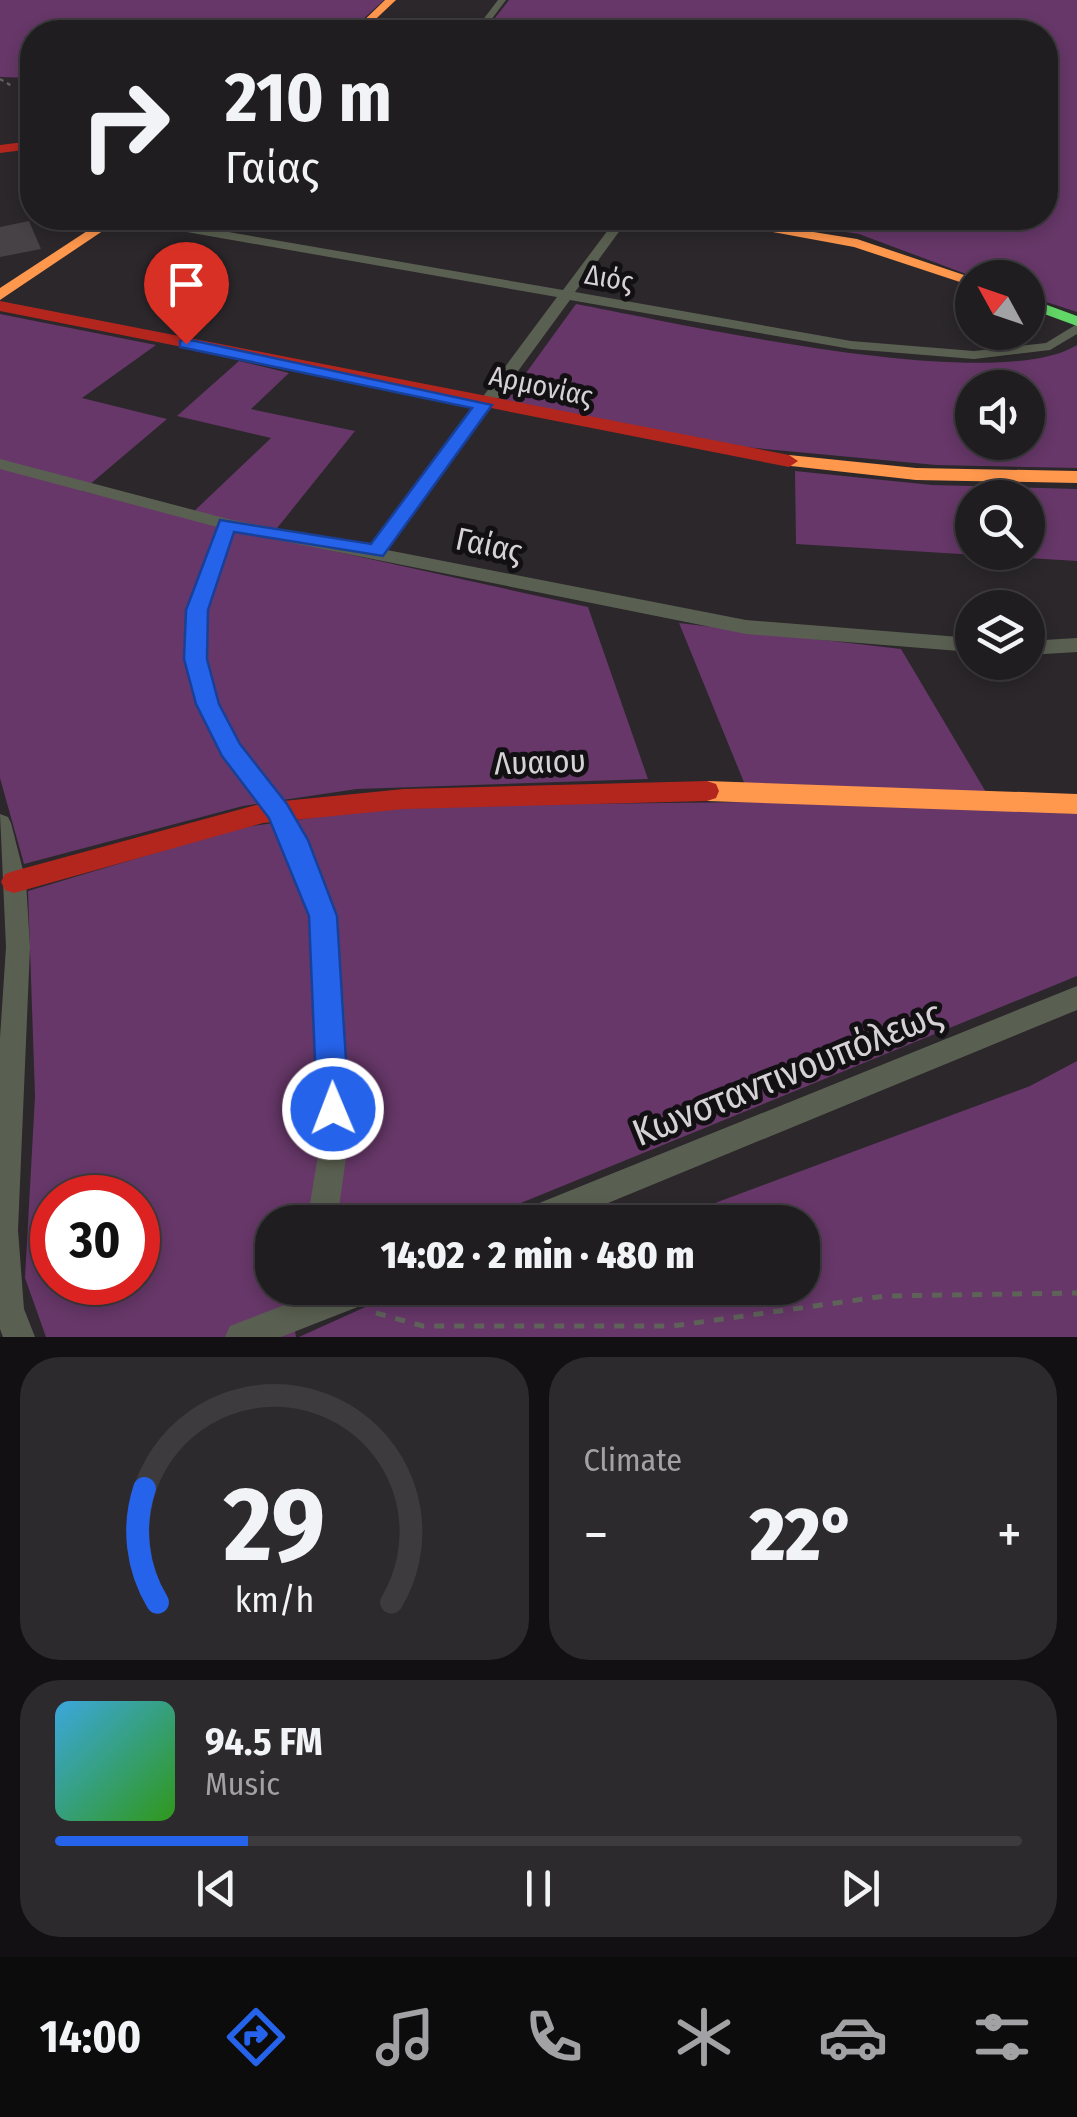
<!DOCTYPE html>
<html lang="en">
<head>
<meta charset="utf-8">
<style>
  :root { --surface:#201d20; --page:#2d2a2d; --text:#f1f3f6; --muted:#a2a2a5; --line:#3d3b3e; --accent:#2563eb }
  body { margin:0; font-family:"Fira Sans Condensed",sans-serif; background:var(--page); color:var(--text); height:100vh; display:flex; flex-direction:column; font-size:38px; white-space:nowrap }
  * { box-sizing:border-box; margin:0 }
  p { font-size:32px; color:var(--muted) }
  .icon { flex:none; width:55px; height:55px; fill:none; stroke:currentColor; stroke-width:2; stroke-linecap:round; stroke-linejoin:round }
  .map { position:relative; height:1337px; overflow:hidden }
  .side { display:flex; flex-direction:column; gap:20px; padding:20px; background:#121012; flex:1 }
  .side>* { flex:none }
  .guide { position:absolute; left:20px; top:20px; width:1038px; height:210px; border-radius:40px; box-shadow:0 5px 15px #0003,0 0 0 2px var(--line); background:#201d20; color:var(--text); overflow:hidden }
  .needle { width:65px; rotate:310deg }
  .buttons { position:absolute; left:955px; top:260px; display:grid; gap:20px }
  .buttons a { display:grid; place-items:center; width:90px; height:90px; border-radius:50%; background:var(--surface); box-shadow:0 5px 15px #0003,0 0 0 2px var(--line); font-size:50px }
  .speed { position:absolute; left:30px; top:1175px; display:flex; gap:20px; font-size:50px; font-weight:700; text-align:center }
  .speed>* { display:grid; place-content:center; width:130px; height:130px; border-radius:50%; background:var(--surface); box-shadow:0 5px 15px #0003,0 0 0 2px var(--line); line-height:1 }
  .speed .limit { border:15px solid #d22; background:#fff; color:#111 }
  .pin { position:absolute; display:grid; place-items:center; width:85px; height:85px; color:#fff; margin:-102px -42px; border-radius:50% 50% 50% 0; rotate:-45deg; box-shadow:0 0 10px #0007 }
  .pin .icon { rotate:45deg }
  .me { position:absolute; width:110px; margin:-55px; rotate:359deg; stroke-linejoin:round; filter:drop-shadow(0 0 8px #0008) }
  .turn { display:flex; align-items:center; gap:35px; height:210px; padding:0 40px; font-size:45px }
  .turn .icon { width:130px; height:130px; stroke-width:2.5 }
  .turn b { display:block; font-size:70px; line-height:85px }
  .big { font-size:75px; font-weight:800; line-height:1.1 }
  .side .widget { flex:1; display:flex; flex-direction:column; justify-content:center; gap:15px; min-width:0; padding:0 35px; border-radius:40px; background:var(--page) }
  .side .dial { align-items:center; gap:0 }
  .dial svg { height:260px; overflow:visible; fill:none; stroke:var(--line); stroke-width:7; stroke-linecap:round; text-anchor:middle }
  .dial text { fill:var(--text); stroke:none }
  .song { display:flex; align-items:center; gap:30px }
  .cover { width:120px; height:120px; border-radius:15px; background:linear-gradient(135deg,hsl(200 70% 55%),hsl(110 70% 35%)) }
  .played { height:10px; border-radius:5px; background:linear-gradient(90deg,var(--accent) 20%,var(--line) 20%) }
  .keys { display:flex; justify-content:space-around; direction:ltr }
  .heat { display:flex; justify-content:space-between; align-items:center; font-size:55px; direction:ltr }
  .side .tiles { flex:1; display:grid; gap:20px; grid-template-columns:1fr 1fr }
  .widget:last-child { grid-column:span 2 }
  .trip { position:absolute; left:255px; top:1205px; width:565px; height:100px; border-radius:40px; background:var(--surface); box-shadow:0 5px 15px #0003,0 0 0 2px var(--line); font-weight:800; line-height:100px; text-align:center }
  .tabs { display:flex; height:160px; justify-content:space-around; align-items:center; background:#0d0c0d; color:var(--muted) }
  .tabs .icon { width:70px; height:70px }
  .tabs .active { color:var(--accent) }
  .tabs b { font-size:45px; color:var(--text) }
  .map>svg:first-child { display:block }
</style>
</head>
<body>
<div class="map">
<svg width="1077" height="1337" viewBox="0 0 1077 1337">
  <rect width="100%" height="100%" fill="#2b272b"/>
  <path fill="#663768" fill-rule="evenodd" d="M0,0H384L349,32H32V78L0,77Z
    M509,0H1077V312L1028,296V278L974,277L859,234L753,218H1045V32H484Z
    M576,304C678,323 995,396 1077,345V468L936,465L723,445L505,402ZM972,388H1028V442H972Z
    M0,314L156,345L82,398L167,419L82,491L189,516L271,438L177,416L239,361L289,373L251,409L355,431L270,537L588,607L648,779L357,789L243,806L24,864L0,778Z
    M795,471L932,485L1077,489V561L796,544ZM972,498H1028V552H972Z
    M679,623L901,649L996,809L1077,814V976L474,1222H272V1288H288L296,1337H46L25,1278L35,1096L28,891L238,828L398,806L752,802ZM52,1198H138V1282H52Z
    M1077,1061V1337H299L385,1298L466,1297L490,1288H802V1222H664L1030,1086Z"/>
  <path fill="#464246" d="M29,221L41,249L0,257V227Z"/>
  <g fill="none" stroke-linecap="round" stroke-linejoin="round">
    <path stroke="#5e6259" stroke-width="2.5" stroke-dasharray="4 4" stroke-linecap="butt" d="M0,79L12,86
      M874,231V223L882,218"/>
    <path stroke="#5e6259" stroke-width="5" stroke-dasharray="10 10" stroke-linecap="butt" d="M376,1313L423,1326H673L885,1296L1077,1293"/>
    <path fill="#5a6051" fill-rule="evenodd" d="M498,0H506L482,32H474L478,26L366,21L370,18L482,21Z
      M124,218H148L563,290L617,218H629L575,292L851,341L974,351L1046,343L1077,324V334L1050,350L974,359L851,349L570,300L387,550L746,620L972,638V652L746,634L233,531L206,610L205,659L218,703L239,745L286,805L310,848L335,916L344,1006L348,1143L337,1222H307L320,1143L318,1006L311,916L287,849L270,817L220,750L198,703L185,659L188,610L217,527L0,469V459L228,519L371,547L557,297L130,222Z
      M1077,638V652L1028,655V641Z
      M0,814L8,817L11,823L26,882L30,947L18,1230L24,1309L35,1337H3L0,1329V1038L6,947Z
      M1077,986V1010L562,1222H512L517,1212Z
      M328,1288H382L378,1299L281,1337H225L230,1326Z"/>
    <path fill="#63d668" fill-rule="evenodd" d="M1028,298L1077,316V326L1028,308Z"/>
    <path fill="#ff974d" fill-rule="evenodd" d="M385,0H396L362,32H352Z
      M107,218H122L0,300V288Z
      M697,218H726L857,239L973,278L972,286L854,247Z
      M789,455L916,468L1077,471V483L916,480L782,465L780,461Z
      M707,781L1077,794V814L707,801L698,798L695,791L698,784Z"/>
    <path fill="#b3261e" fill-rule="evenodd" d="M32,141V149L0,153V145Z
      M0,301L789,455L798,461L789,467L0,311Z
      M707,781L716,784L719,791L716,798L707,801L404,809L263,823L14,893L5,890L1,882L5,874L14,871L263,803L404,789Z"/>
  </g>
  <path fill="#2563eb" stroke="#184099" stroke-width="2.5" d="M186,339L492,405L383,556L234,532L208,610L207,659L219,704L240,744L287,804L308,840L337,916L349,1109L344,1120L333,1124L322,1120L317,1109L309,916L269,818L222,756L196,704L184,659L186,610L220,520L371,544L472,408L180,347V341Z"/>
  <g text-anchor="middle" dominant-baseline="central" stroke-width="10" stroke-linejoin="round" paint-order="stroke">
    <g font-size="28" fill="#d5d1d5" stroke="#131013">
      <text transform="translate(609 278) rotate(10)">Διός</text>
      <text transform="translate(541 386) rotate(12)">Αρμονίας</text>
    </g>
    <g font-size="32" fill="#d5d1d5" stroke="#131013">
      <text transform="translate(489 545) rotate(12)">Γαίας</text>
      <text transform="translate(540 762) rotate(-2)">Λυαιου</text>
    </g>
    <g font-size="38" fill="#d5d1d5" stroke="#131013">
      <text transform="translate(787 1073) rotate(-22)">Κωνσταντινουπόλεως</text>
    </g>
  </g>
</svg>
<div class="buttons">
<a><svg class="needle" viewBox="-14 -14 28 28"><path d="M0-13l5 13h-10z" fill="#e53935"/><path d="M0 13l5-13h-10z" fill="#a2a2a5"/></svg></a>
<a><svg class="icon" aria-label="sound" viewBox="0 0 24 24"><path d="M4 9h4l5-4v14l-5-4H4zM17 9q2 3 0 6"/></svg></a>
<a><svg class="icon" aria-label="search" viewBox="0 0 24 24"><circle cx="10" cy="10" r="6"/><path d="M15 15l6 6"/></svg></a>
<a><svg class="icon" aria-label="layers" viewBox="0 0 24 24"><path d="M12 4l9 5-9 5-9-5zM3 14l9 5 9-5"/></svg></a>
</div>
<div class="speed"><div class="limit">30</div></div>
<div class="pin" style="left:186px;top:344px;background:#d93025"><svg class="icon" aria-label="arrive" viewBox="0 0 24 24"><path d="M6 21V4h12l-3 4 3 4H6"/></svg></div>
<svg class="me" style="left:333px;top:1109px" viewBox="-20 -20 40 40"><circle r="17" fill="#2563eb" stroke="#fff" stroke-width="3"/><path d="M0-11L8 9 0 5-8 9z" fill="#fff"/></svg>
<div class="trip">14:02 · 2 min · 480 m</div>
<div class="guide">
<div class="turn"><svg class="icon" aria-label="right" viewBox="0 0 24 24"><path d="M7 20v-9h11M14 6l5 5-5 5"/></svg><div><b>210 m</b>Γαίας</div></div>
</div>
</div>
<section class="side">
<div class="tiles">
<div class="widget dial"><svg viewBox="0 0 100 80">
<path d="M14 69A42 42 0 1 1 86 69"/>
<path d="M14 69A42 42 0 0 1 10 34" stroke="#2563eb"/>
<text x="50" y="56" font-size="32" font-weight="700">29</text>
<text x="50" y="72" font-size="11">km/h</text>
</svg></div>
<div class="widget"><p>Climate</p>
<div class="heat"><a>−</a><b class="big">22°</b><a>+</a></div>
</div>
<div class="widget">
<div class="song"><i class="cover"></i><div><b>94.5 FM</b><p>Music</p></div></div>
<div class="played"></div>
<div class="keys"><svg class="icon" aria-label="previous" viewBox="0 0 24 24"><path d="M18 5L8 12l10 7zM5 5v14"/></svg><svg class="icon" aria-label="pause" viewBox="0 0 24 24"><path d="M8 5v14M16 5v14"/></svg><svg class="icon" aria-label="next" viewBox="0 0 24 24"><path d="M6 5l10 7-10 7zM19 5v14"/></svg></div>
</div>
</div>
</section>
<nav class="tabs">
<b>14:00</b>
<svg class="icon active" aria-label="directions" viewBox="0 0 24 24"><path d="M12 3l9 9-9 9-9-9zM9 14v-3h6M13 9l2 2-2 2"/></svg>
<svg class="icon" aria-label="music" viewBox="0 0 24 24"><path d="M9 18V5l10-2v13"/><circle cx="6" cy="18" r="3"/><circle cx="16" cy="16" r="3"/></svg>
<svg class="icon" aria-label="phone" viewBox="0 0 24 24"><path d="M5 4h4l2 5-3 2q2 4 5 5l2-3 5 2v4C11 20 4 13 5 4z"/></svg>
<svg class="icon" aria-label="climate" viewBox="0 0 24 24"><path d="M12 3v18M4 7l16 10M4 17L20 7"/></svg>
<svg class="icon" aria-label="car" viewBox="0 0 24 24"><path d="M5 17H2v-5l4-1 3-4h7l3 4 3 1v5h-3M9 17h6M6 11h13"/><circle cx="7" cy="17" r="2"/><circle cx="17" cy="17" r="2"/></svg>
<svg class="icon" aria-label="filters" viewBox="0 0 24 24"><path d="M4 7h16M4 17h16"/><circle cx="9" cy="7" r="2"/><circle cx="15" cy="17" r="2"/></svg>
</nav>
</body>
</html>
